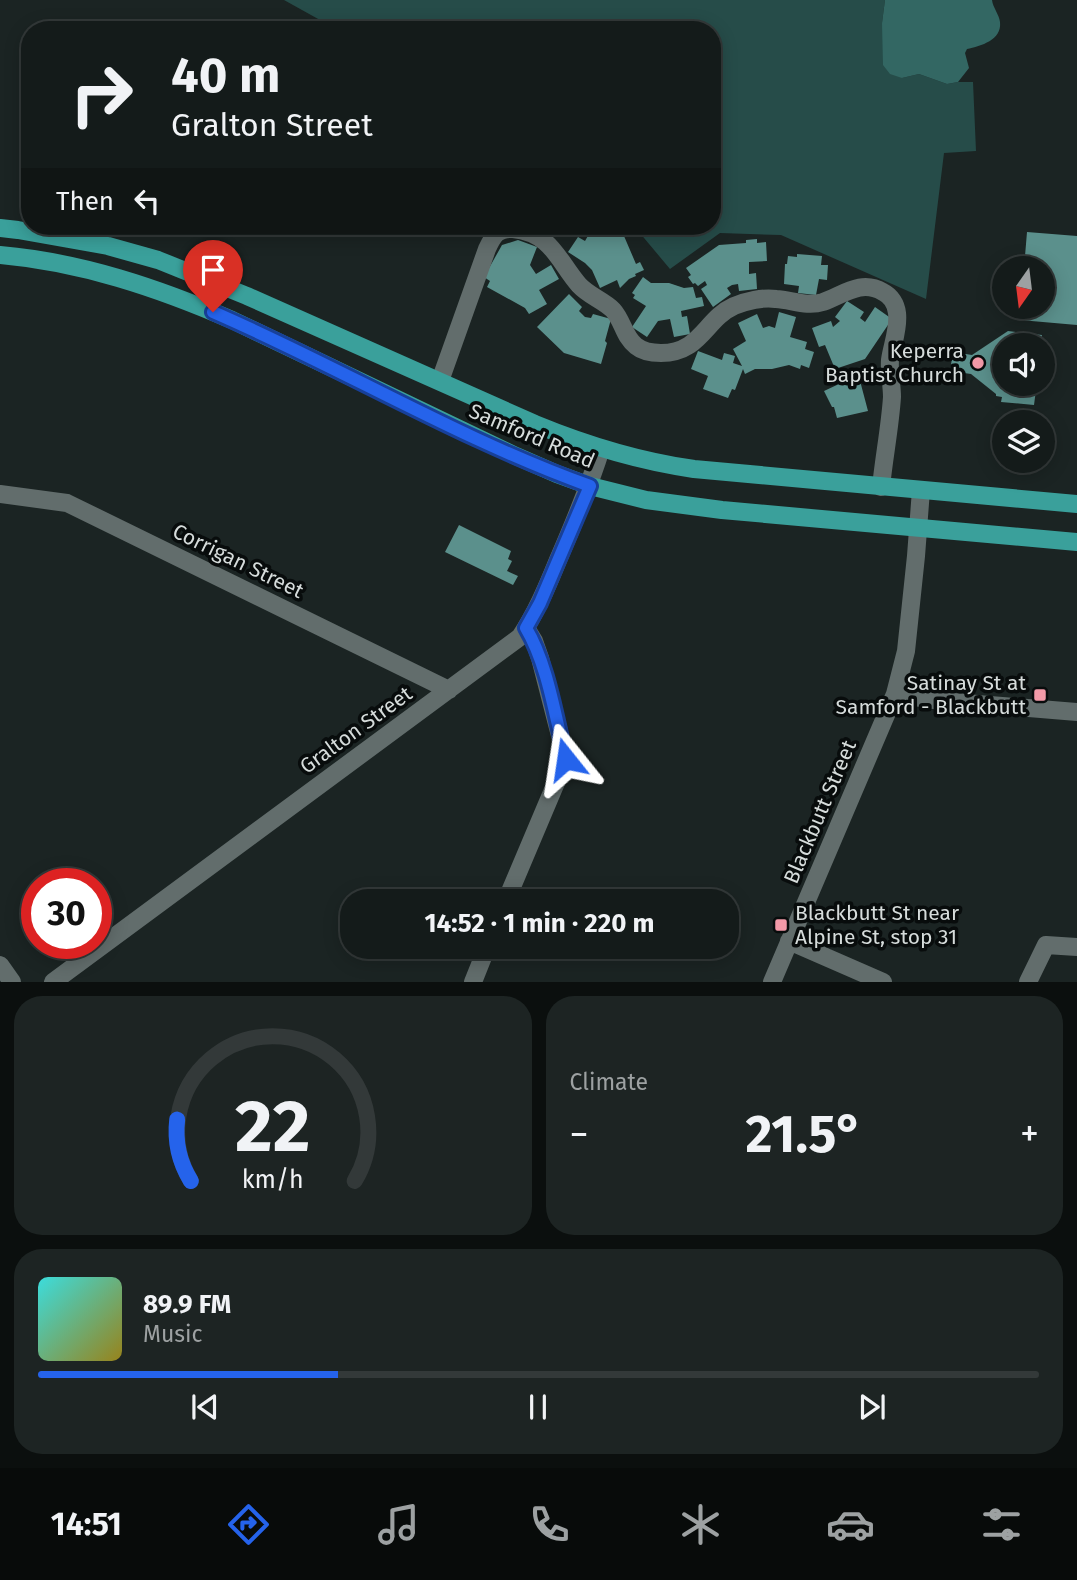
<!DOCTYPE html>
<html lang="en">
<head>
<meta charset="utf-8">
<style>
  :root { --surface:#141b1a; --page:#1d2423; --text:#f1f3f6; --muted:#9da1a2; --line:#333939; --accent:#2563eb }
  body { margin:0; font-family:"Fira Sans",sans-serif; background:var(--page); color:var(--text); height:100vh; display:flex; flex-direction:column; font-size:26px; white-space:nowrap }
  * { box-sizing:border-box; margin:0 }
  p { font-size:23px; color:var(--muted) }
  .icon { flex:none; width:38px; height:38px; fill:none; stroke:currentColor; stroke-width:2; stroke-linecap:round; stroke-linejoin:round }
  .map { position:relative; height:982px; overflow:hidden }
  .details { display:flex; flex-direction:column; gap:14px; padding:14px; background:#0b0f0e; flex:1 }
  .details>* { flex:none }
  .banner { position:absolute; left:21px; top:21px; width:700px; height:214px; border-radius:28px; box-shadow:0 4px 18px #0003,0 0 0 2px var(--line); background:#141b1a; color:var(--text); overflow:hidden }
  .needle { width:46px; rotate:194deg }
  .buttons { position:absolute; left:992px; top:256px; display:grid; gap:14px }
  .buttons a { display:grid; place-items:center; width:63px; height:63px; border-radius:50%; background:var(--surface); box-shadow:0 4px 18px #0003,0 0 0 2px var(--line); font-size:35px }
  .speed { position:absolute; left:21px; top:868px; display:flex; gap:14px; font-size:35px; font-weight:700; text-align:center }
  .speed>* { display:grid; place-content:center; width:91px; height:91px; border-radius:50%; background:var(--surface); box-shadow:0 4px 18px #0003,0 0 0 2px var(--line); line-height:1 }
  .speed .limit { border:10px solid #d22; background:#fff; color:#111 }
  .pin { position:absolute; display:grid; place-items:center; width:60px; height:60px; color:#fff; margin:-72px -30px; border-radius:50% 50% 50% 0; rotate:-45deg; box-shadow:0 0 7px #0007 }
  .pin .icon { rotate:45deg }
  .me { position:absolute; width:77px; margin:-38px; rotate:345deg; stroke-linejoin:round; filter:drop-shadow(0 0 5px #0008) }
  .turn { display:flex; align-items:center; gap:24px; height:147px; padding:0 35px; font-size:32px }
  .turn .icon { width:91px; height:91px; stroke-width:2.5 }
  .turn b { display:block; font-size:49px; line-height:60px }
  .then { display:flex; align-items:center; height:66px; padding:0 35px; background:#0003; gap:14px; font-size:26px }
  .big { font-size:52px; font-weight:700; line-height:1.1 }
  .details .widget { flex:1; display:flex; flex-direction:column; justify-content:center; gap:10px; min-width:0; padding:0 24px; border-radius:28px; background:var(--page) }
  .details .dial { align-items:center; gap:0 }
  .dial svg { height:182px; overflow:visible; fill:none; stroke:var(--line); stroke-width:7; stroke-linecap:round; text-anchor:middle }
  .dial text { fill:var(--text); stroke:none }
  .song { display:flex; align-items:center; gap:21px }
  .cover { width:84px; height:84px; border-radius:10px; background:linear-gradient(135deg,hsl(180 70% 55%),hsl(50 70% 35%)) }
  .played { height:7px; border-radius:4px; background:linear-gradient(90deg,var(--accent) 30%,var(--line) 30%) }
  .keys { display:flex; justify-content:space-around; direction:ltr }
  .heat { display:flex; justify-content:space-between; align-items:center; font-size:38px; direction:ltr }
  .details .tiles { flex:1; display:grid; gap:14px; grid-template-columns:1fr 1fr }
  .widget:last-child { grid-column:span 2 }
  .trip { position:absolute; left:340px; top:889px; width:399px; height:70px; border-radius:28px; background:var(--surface); box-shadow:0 4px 18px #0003,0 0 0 2px var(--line); font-weight:700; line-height:70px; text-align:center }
  .dock { display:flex; height:112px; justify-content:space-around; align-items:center; background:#080b0a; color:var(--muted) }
  .dock .icon { width:49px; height:49px }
  .dock .active { color:var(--accent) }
  .dock b { font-size:32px; color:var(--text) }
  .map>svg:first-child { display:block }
</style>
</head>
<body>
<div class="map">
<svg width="1077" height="982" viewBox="0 0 1077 982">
  <rect width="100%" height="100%" fill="#1b2423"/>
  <path fill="#264c49" d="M284,0H885L882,23L902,78L919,74L947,84L958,82H973L976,151L944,153L926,299L781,235L720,233L670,269L634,226H712V30H338Z"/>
  <path fill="#336763" d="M885,0H992C993,8 999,14 1000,22C1002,40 981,46 967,49L965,53L969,68L958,82L947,84L919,74L902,78L890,74L883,65L882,23Z"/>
  <path fill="#5b908c" d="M585,226H608L624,236L636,264L640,262L644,270L635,274L636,276L629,279L620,288L617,280L600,288L592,270L585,263L568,252L578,237L585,241L589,234L582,230Z
    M1027,232L1077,236V325L1020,320L1021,306H1043V268H1024Z
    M757,239V243L766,242L767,261L749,262V274L756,273L757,289L739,291L738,284L732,285L727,288L731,294L713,307L701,289L707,285L705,281L698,286L695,283L693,284L688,277L691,275L686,268L719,245L746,243V240Z
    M518,240L537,247L530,265L536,274L551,265L559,279L539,290L547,304L529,314L525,308L487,287L490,281L484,277L502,245Z
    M797,254L822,256L821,265H828L827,280L819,279L816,295L798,293L799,286L784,284L785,264H787L788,256L797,257Z
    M643,277L651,283H669L684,288L693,287L696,298L702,297L704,306L681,311L682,317L687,316L690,334L674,337L670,319L658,321L647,337L632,327L646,306L633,298L635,295L632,293Z
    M569,294L582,307L579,311L585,317L591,318L593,314L611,319L605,341L607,343L601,364L564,353L537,327Z
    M847,301L864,312L860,318L865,322L875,307L892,319L865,359L835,369L825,345L819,347L812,328L831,321L833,327L840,321L835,317Z
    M779,312L796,317L790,337L807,342L805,349L814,352L809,368L801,365L800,369L789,365L772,369H755L745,374L743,369L735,390L732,389L728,398L703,389L708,376L691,369L698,351L722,360L724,353L735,356L733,363L742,366L733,349L746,341L738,323L757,314L763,328L769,326L775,328Z
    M1008,331L1042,335L1040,345H1004V383H1039V390H1036L1034,405L1001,402L1002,397L996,396V394L971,374L950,371L953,352L972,355Z
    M835,376L851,378L859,377L868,411L837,418L834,407H832L824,391L839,384Z
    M459,525L511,551L508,559L512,561L507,571L518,576L513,585L445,552Z"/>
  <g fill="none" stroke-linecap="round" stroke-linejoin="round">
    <path stroke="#626d6c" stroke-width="18" d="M440,381L487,249C493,236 497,228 513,229C552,233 558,261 579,285C589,296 603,300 613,310C623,321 624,337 636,346C642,351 652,353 661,353C701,353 705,319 734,306C746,301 763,297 776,299C792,300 807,307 823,302C843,295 861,279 883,292C891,296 896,304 897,313C899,329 892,345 890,360C889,373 892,385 892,397C890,427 884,457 881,487
      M0,494L67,503L449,690
      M895,694L941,701L1077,712
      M506,901L566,759L540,658L534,641L526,628
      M789,941L883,982
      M0,965L12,982
      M53,982L520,637C536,613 547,587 558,560C574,523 589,487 601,449
      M473,982L487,947
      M772,982L895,694L906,651L916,556L921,490
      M1028,982L1046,945L1077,947"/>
    <path stroke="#3aa09b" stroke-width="18" d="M0,228L18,230L108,246L158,260L247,296L535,424C586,445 638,461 694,469L1077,504
      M0,255C81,262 158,288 232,320L516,456L557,474L590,486L646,500L722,510L1077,542"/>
  </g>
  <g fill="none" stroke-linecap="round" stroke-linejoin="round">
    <g stroke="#184099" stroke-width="18">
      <path id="route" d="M213,312C340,367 459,439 590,486L540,603L526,628C548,665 555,717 566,759"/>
    </g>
    <use href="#route" stroke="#2563eb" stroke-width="12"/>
  </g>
  <g fill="#f39aa8" stroke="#080c0c" stroke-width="2.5">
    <circle cx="978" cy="363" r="7"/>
    <rect x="1033" y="688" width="14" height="14" rx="3.5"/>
    <rect x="774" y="918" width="14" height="14" rx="3.5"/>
  </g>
  <g text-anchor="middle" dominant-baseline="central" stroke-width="7" stroke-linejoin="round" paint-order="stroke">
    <g font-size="21" fill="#d6dcdb" stroke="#080c0c" text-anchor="end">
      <text x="964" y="351">Keperra<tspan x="964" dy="24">Baptist Church</tspan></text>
      <text x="1026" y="683">Satinay St at<tspan x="1026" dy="24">Samford - Blackbutt</tspan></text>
      <text x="795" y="913" text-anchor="start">Blackbutt St near<tspan x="795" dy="24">Alpine St, stop 31</tspan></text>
    </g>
    <g font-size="21" fill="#d6dcdb" stroke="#080c0c">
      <text transform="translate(532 436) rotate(23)">Samford Road</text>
      <text transform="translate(238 561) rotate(26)">Corrigan Street</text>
      <text transform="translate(356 730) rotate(-36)">Gralton Street</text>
      <text transform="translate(820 812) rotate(-67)">Blackbutt Street</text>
    </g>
  </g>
</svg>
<div class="buttons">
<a><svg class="needle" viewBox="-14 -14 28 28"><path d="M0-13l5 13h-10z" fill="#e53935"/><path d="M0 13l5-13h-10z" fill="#9da1a2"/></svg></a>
<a><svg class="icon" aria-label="sound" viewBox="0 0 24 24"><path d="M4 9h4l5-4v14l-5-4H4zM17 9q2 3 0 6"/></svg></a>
<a><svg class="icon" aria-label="layers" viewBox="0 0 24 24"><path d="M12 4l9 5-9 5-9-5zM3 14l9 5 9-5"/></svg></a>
</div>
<div class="speed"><div class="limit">30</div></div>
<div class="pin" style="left:213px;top:312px;background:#d93025"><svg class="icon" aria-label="arrive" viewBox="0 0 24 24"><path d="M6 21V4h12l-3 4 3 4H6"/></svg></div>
<svg class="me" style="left:566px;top:759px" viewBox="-20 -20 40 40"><path d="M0-17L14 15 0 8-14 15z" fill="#2563eb" stroke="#fff" stroke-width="4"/></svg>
<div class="trip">14:52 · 1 min · 220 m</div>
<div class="banner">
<div class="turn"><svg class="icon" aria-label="right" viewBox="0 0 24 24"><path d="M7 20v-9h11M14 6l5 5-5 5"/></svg><div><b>40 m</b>Gralton Street</div></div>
<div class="then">Then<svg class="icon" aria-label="left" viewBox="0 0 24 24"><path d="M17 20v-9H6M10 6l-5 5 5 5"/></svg></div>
</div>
</div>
<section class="details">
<div class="tiles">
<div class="widget dial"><svg viewBox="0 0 100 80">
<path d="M14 69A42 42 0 1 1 86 69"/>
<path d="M14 69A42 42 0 0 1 8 42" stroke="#2563eb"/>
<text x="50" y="56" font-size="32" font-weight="700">22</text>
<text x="50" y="72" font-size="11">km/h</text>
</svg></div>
<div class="widget"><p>Climate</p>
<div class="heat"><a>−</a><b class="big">21.5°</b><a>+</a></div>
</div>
<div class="widget">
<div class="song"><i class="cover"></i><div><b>89.9 FM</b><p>Music</p></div></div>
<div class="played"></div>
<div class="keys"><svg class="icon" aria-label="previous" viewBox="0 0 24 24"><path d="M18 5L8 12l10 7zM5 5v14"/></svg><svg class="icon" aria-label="pause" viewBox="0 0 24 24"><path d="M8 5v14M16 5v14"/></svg><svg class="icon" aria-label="next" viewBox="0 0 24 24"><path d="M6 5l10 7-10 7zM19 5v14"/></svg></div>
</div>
</div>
</section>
<nav class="dock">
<b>14:51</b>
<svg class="icon active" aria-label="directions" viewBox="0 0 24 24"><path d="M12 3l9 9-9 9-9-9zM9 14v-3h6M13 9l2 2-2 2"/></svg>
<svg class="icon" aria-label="music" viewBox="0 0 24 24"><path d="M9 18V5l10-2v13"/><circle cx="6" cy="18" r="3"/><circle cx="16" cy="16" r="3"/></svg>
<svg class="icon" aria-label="phone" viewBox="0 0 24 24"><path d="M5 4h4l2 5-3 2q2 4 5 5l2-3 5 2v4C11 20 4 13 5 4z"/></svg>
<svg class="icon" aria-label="climate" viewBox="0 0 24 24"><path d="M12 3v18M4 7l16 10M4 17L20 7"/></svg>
<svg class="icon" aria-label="car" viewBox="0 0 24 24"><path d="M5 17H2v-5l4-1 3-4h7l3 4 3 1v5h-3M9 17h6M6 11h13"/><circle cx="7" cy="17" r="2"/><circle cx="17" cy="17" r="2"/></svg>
<svg class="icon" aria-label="filters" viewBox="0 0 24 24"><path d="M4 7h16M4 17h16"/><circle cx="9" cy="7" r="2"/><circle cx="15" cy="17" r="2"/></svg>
</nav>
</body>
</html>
